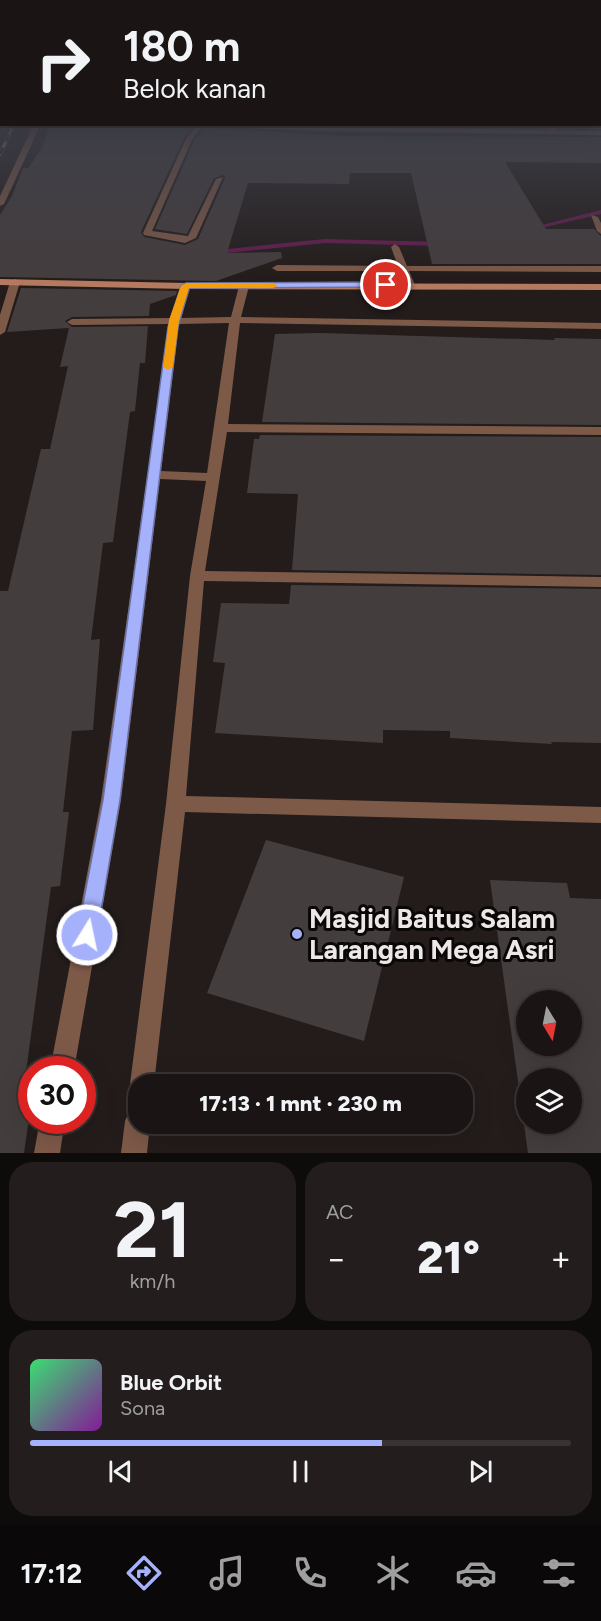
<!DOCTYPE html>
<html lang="id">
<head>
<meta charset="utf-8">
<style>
  :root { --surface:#1a1514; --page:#231e1d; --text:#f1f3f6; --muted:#9f9fa0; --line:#383434; --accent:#a6b1fc }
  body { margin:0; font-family:Figtree,sans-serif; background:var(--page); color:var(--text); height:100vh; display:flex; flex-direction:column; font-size:22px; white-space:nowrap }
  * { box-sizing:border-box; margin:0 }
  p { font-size:20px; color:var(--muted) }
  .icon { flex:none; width:33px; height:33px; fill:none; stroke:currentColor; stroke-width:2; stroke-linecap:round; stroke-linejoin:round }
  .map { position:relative; height:1153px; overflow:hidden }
  .sheet { display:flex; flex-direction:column; gap:9px; padding:9px; background:#0e0c0b; flex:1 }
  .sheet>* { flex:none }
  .top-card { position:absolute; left:0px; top:0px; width:602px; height:126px; box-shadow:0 6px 24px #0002,0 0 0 2px var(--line); background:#1a1514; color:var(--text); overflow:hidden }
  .needle { width:39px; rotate:170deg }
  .tools { position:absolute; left:516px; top:990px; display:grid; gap:12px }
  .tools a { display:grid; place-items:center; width:66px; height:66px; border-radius:50%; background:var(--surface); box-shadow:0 6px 24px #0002,0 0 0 2px var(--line); font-size:30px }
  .speed { position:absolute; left:18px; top:1056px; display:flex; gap:12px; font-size:30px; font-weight:700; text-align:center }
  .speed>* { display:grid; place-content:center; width:78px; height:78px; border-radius:50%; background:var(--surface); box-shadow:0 6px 24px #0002,0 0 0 2px var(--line); line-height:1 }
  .speed .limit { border:9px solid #d22; background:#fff; color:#111 }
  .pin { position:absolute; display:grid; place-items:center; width:51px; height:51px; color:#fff; margin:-26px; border:3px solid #fff; border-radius:50%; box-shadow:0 2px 6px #0007 }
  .me { position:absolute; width:66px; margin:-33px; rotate:10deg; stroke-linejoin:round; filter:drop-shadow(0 0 4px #0008) }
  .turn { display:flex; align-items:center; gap:21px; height:126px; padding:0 24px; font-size:27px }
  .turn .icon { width:78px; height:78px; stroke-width:2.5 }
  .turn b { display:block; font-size:42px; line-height:51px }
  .big { font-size:45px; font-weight:800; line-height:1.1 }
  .sheet .tile { flex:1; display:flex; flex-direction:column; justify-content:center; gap:9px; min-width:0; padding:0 21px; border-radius:24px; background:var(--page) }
  .sheet .dial { align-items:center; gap:0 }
  .dial b { font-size:78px; line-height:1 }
  .song { display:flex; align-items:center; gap:18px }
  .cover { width:72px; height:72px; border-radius:9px; background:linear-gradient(135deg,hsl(140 70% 55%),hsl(290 70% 35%)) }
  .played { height:6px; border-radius:3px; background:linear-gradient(90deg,var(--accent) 65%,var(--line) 65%) }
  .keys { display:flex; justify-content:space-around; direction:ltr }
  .heat { display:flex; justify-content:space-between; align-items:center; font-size:33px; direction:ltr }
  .sheet .tiles { flex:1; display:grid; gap:9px; grid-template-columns:1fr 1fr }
  .tile:last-child { grid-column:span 2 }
  .trip { position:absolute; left:128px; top:1074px; width:345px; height:60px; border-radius:24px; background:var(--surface); box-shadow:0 6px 24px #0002,0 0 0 2px var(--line); font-weight:800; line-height:60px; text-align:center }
  .dock { display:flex; height:96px; justify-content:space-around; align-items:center; background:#0a0808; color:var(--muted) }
  .dock .icon { width:42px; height:42px }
  .dock .active { color:var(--accent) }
  .dock b { font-size:27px; color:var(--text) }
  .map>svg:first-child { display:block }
</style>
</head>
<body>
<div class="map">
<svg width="601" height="1153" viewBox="0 0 601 1153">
  <rect width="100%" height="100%" fill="#231c1b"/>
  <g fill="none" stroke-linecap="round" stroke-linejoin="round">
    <path fill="#641c4f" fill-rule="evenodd" d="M601,210V214L529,231L526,229Z
      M325,239L441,242L445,244L441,246L325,243L228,253L210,250L214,248L228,249Z"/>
  </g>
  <path fill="#443d3e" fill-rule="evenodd" d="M131,124L192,127L184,138L141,232L144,237L185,245L198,239L225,178L224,175L214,178L187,234L155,229L194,141L204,128L345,136L601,137V163L505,162L546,229H594L601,236V264H432L411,173H350L349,184L248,183L227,253L281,252L282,258L216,281L0,277V215L12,196L23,168H28L42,148L49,126Z
    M419,124H550L549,128Z
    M560,124H601V129L559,128Z
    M21,288L177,291L176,295L150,304L149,316L72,317L65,321L72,327L148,326L145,363H140L135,411L130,412L113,542L103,543L91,640L100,639L93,730L72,731L63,812H69L60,886L51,887L26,1072L32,1071V1097L24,1153H0V591H8L41,449H50L68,366L60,367L69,328L7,332Z
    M320,333L555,340L554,338L601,339V425L262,422L275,334Z
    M260,435L601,437V575L292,570L298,494L247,493L254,439H259Z
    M291,585L601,589V743L551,742L552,744L450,738V731L383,730V743L215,733L225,663L213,662L221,603L289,604Z
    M266,840L404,877L364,1041L207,993Z
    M490,880L567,883L570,898L601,899V1153H528ZM526,1000H572V1046H526ZM526,1078H572V1124H526Z"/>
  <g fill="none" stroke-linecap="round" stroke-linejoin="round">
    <path fill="#7d5948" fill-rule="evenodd" d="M552,124H558L555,133L550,132Z
      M591,215L598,217L601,223V234L597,231Z
      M395,244L399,247L407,266H601V272L409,271L415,285L410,288L405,285L400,271H277L272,268L277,265L398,266L391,247Z"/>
    <path fill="#7d5948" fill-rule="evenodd" d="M0,115H2V119L0,118Z
      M34,124H41L4,204L0,206V196Z
      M190,124L601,131V135L319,131L203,126L192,140L152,231L188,236L216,179L223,177L196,238L185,243L144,235L143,233L186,139L196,126Z
      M15,279L20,282L5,332L0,335V315L10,282Z
      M186,283L191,286L181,318L231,317L239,286L244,283L249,286L241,317L601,323V329L240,323L228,424L601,427V435L227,432L205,571L601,577V587L204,581L186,796L601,807V823L185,812L154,1084H138V1095L133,1093L130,1084L166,804L190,576L206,481L160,479L121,800L74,1070H50L101,800L169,324L72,325L67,322L72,319L171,318L181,286ZM229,323L207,473L161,471L179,324Z
      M138,1108V1124H150L147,1153H121L125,1121L129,1112Z
      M40,1120H65L60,1153H34Z"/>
    <path fill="#b37a5f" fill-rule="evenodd" d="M0,279L186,283L601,284V290L186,289L0,285Z"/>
    <g stroke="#8f8989" stroke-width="3">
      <path id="rail" d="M0,154L14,124"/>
    </g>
    <use href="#rail" stroke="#0a0707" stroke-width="2" stroke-dasharray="7" stroke-linecap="butt"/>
  </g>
  <linearGradient id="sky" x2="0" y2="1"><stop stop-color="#130f0f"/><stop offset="0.42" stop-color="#3f404a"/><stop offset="1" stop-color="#3f404a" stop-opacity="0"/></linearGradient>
  <rect width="601" height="277" fill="url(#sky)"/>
  <path fill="#a6b1fc" stroke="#6c73a4" stroke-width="1.5" d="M386,282L389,283V287L189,288L178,327L120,800L97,935L94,942L87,944L80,942L77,935L103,800L168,327L181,286L186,283Z"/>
  <path fill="#f59e0b" d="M186,283H273L278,286L273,288H189L179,320L173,367L168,370L163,367L169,320L181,286Z"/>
  <circle fill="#a6b1fc" stroke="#0a0707" stroke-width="2" cx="297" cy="934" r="6"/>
  <g text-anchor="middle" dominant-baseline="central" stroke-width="6" stroke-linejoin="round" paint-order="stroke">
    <g font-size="27" font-weight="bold" fill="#ede8e8" stroke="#0a0707" text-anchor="start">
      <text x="309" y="918">Masjid Baitus Salam<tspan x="309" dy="31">Larangan Mega Asri</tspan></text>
    </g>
  </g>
</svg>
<div class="tools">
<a><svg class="needle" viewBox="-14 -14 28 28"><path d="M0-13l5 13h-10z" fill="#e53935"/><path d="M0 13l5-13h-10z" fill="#9f9fa0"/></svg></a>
<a><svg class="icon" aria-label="layers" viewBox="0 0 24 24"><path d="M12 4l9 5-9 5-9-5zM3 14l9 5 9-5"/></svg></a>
</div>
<div class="speed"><div class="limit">30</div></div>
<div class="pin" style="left:386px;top:285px;background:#d93025"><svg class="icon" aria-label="arrive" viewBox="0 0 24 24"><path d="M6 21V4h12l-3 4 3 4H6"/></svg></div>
<svg class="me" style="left:87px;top:935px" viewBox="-20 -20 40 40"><circle r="17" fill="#a6b1fc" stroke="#fff" stroke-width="3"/><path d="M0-11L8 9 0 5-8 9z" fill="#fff"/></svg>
<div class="trip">17:13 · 1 mnt · 230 m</div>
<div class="top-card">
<div class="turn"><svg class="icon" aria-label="right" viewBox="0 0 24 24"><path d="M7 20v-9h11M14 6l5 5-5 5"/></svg><div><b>180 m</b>Belok kanan</div></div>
</div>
</div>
<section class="sheet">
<div class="tiles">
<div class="tile dial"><b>21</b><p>km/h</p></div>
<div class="tile"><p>AC</p>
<div class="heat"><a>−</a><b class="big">21°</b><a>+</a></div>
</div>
<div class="tile">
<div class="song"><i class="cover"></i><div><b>Blue Orbit</b><p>Sona</p></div></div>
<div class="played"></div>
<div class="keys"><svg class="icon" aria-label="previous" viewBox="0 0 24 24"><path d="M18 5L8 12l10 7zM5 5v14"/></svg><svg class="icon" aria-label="pause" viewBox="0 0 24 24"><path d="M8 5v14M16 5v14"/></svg><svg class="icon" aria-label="next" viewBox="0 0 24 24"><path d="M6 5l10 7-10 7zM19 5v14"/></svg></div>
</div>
</div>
</section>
<nav class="dock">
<b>17:12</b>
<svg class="icon active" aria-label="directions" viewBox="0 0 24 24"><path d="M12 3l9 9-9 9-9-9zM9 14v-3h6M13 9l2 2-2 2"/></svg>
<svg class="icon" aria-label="music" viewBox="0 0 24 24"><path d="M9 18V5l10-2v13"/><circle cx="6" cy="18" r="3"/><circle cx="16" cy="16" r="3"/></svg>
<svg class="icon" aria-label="phone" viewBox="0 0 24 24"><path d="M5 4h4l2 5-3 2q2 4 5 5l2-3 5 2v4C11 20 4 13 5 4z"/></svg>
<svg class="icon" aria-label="climate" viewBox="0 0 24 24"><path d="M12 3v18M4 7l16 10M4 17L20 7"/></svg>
<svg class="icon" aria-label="car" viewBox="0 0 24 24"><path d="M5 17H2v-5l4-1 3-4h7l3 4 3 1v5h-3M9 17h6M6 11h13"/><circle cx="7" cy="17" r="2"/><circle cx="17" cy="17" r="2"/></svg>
<svg class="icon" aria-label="filters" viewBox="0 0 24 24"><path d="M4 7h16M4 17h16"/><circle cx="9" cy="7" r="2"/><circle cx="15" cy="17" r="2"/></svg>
</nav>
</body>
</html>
